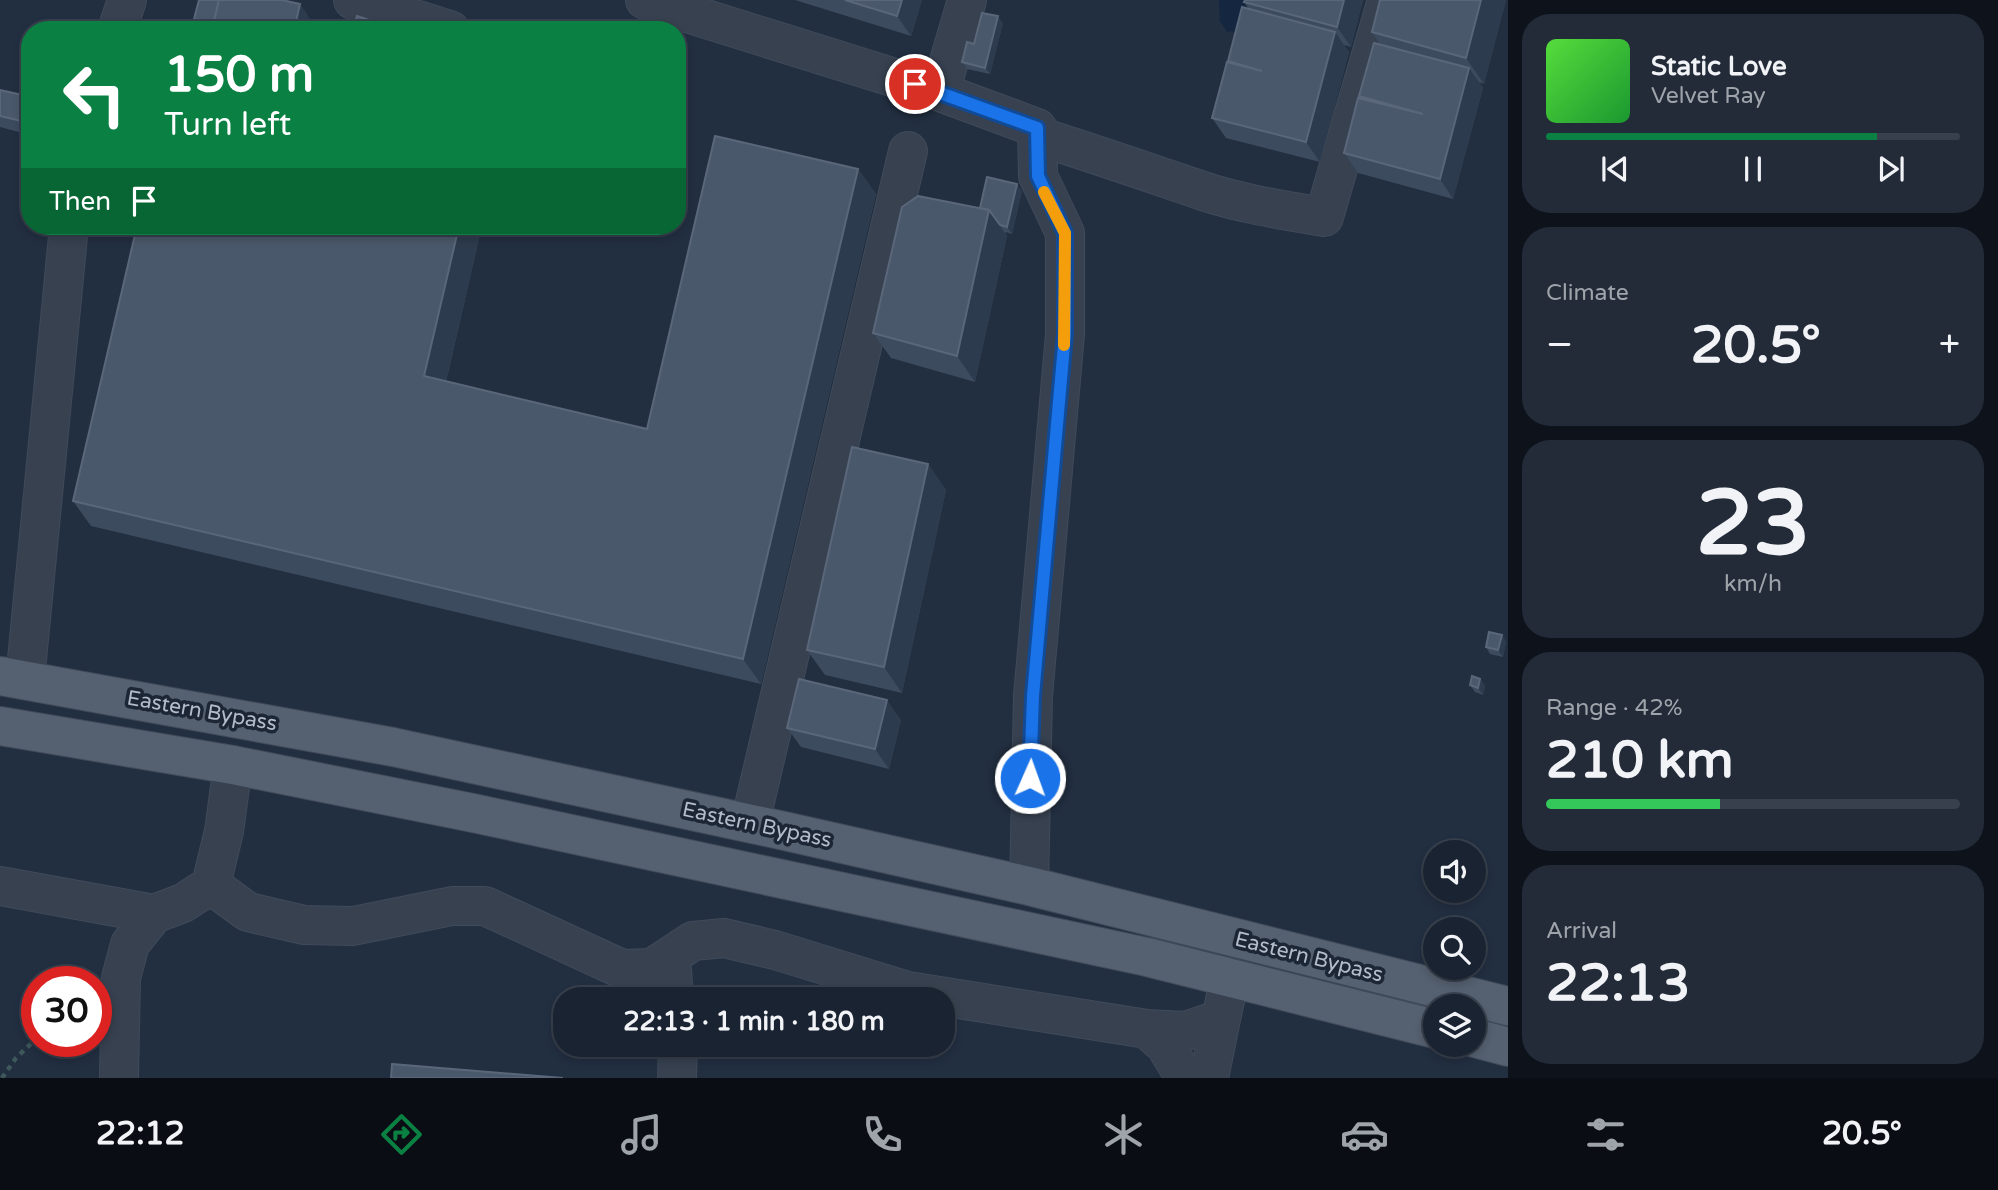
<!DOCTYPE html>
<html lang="en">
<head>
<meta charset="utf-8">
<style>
  :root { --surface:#1a2331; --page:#232b39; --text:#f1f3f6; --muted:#9fa4ab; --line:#38404d; --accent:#0b8043 }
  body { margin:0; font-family:"Varela Round",sans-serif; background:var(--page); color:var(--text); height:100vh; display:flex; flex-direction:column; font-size:26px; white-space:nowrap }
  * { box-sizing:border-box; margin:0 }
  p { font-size:23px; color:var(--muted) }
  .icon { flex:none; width:38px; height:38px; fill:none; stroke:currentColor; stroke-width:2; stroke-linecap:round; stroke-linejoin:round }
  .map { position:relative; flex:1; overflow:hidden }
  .details { display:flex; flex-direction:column; gap:14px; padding:14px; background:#0e131b; width:490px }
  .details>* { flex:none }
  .banner { position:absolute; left:21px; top:21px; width:665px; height:214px; border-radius:28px; box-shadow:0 4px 10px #0003,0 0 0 2px var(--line); background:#0b8043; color:#fff; overflow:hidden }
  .controls { position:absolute; left:1423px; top:840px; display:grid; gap:14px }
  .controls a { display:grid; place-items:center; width:63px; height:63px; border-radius:50%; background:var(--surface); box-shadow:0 4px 10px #0003,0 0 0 2px var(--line); font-size:35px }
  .speed { position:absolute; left:21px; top:966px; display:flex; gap:14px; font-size:35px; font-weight:700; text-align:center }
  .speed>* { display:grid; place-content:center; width:91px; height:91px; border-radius:50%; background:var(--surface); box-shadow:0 4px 10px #0003,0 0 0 2px var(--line); line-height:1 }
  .speed .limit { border:10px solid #d22; background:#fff; color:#111 }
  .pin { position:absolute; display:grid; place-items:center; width:60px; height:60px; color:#fff; margin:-30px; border:4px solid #fff; border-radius:50%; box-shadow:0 2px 7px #0007 }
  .me { position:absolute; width:77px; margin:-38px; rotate:2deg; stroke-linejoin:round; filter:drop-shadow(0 0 5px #0008) }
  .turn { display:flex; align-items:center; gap:24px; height:147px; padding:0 28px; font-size:32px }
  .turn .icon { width:91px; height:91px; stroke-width:2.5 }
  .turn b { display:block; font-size:49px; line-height:60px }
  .then { display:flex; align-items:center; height:66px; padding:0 28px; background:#0003; gap:14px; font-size:26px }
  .big { font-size:52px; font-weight:800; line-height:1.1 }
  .details .card { flex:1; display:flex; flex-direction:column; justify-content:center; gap:10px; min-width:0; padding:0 24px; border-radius:28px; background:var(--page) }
  .details .dial { align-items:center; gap:0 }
  .dial b { font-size:91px; line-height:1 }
  .song { display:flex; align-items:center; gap:21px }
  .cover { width:84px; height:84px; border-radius:10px; background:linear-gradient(135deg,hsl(110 70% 55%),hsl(130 70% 35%)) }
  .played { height:7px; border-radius:4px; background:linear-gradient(90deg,var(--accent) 80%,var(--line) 80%) }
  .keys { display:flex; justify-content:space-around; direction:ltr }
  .heat { display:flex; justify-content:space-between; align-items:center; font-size:38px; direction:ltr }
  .charge { height:10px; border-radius:5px; background:linear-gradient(90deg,#34c759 42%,var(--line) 0) }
  .trip { position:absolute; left:553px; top:987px; width:402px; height:70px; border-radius:28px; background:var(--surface); box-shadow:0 4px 10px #0003,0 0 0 2px var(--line); font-weight:800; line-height:70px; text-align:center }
  .tabs { display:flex; height:112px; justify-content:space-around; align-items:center; background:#0a0e14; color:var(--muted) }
  .tabs .icon { width:49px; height:49px }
  .tabs .on { color:var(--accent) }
  .tabs b { font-size:32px; color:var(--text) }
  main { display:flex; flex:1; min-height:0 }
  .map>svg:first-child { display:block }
</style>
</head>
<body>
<main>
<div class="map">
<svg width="1508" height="1078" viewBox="0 0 1508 1078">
  <rect width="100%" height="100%" fill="#222f41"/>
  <path fill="#142640" d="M1219,0H1245L1246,9L1237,35L1232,31L1227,32L1220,21Z"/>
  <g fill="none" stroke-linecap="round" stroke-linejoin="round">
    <g stroke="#404a59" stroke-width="40">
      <path id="minor" d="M353,0L450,30
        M645,0L940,92L1037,128L1038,176L1065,233V334L1033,696L1029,886
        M117,30L127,0
        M940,92L967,0
        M1037,128L1044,138C1098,155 1150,173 1203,191C1242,204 1283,210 1324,217L1387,0
        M25,680L69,226
        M750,823L908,151
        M211,885L248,912L304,925L353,926L452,906H485L622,969L652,968L693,941L724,938L775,950L908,991L1147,1029L1186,1031L1221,1019L1230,977
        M0,886L154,914
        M671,956L674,999
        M1147,1029L1165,1045L1185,1078
        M119,1078L121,978L130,944L154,914L183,903L211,885L224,831L233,765
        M677,1078L678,1045
        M1209,1078L1221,1019"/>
    </g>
    <g stroke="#404a59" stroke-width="40">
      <path id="major" d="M0,676L393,747L780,830L1029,886L1508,1006
        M0,726L233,765L473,813L1147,957L1435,1029
        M1474,1038L1508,1047"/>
    </g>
    <path stroke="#3e575a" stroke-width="4.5" stroke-dasharray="5 5" stroke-linecap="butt" d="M2,1078L16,1058L37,1038"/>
    <use href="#minor" stroke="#374150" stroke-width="38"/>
    <use href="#major" stroke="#556070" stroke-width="38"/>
  </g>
  <path fill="#3d4b5f" d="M795,0H922L911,36Z
    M1363,0L1351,47L1344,45L1349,52L1320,162L1226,138L1212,118L1230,63L1228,61L1249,9L1244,2Z
    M1380,0H1506L1484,84L1479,82L1483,88L1453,199L1358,173L1344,153L1361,98L1359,96L1380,44L1372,32Z
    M300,4L313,24L212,29L199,26L194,19Z
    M1003,23L990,74L967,69L962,62L974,44Z
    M0,90L30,101V135L0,127Z
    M858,169L876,194L761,684L91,526L73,501L137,226H482L446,382L647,429Z
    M1022,191L1012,234L1005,232L1007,236L975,382L891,358L873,333Z
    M928,464L946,490L902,693L825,675L807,650Z
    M1502,635L1506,642L1503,657L1490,654L1486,647Z
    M1480,679L1485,686L1483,695L1475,692L1470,685Z
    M901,720L889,769L801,747L787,728Z"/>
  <path fill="#2d3b4e" d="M902,0H922L911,36L897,16Z
    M1344,0H1363L1351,47L1337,27Z
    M1481,0H1506L1484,84L1466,58Z
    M300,4L313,24L312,30H294Z
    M998,16L1003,23L990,74L985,68Z
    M372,21L376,28V30H369Z
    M1335,32L1349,52L1320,162L1306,142Z
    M1469,68L1483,88L1453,199L1440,179Z
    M27,96L30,101V116L24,108Z
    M858,169L876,194L761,684L743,659Z
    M1017,184L1022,191L1012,234L1007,227Z
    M989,210L1007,236L975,382L957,356Z
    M459,226H482L441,402L424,376Z
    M928,464L946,490L902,693L884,667Z
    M1502,635L1506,642L1503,657L1498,650Z
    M1480,679L1485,686L1483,695L1478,688Z
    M887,700L901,720L889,769L875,749Z"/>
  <path fill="#4a586b" stroke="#5a677a" stroke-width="2" d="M199,0H219L213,24L194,19Z
    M219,0H282L300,4L294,30H212Z
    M845,0H902L897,16Z
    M1245,0H1344L1337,27L1244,2Z
    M1380,0H1481L1466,58L1372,32Z
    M1242,7L1335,32L1306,142L1212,118L1227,62L1262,71L1228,61Z
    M982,13L998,16L985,68L962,62L967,42L974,44Z
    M357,16L372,21L369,30H353Z
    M1374,43L1469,68L1440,179L1344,153L1358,98L1423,114L1359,96Z
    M0,90L27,96L24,108L30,109V123L0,116Z
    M715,136L858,169L743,659L73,501L137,226H459L424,376L647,429Z
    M987,177L1017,184L1007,227L1000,225L989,210L980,208Z
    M918,196L989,210L957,356L873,333L902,207Z
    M852,447L928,464L884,667L807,650Z
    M1489,632L1502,635L1498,650L1486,647Z
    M1472,676L1480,679L1478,688L1470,685Z
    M799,679L887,700L875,749L787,728Z
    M392,1064L563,1078H391Z"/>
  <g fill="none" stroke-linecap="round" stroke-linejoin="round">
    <g stroke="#114b97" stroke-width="18">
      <path id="route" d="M915,84L1037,128L1038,176L1065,233V334L1033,696L1030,778"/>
    </g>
    <use href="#route" stroke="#1a73e8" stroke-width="12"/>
    <path stroke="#f59e0b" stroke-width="12" d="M1044,192L1065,233L1064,345"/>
  </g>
  <g text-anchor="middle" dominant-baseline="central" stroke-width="7" stroke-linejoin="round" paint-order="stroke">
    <g font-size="21" fill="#b3bccb" stroke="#1c2635">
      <text transform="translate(202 711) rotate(10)">Eastern Bypass</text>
      <text transform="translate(757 825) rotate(12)">Eastern Bypass</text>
      <text transform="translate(1309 957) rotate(14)">Eastern Bypass</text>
    </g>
  </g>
</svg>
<div class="controls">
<a><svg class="icon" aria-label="sound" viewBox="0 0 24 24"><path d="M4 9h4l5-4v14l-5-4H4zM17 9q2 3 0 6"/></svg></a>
<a><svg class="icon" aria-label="search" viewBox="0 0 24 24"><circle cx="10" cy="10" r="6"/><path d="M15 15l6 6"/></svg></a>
<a><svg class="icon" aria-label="layers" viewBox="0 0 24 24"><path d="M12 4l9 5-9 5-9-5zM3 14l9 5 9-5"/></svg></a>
</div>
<div class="speed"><div class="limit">30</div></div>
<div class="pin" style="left:915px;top:84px;background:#d93025"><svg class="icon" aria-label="arrive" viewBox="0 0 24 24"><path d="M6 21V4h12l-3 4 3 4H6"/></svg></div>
<svg class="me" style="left:1030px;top:778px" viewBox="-20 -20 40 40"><circle r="17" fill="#1a73e8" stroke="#fff" stroke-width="3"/><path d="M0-11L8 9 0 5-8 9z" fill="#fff"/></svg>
<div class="trip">22:13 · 1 min · 180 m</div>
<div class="banner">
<div class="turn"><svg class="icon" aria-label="left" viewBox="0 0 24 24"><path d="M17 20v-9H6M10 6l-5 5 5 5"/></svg><div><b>150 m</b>Turn left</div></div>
<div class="then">Then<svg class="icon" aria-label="arrive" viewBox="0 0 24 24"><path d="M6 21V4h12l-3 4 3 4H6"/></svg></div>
</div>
</div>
<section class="details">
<div class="card">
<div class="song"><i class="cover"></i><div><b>Static Love</b><p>Velvet Ray</p></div></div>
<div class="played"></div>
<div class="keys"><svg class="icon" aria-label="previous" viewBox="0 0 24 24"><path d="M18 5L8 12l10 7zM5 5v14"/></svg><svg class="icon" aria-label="pause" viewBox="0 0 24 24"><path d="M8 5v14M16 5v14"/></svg><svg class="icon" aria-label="next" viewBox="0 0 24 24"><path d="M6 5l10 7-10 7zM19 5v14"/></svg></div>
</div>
<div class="card"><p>Climate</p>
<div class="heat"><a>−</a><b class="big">20.5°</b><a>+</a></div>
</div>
<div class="card dial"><b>23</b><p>km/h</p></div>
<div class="card"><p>Range · 42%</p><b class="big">210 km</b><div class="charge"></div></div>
<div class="card"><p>Arrival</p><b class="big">22:13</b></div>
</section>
</main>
<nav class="tabs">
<b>22:12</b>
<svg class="icon on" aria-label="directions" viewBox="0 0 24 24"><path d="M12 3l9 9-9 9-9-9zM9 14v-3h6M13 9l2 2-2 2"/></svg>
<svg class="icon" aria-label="music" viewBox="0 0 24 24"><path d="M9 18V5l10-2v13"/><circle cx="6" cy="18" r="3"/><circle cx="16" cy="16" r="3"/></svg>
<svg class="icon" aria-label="phone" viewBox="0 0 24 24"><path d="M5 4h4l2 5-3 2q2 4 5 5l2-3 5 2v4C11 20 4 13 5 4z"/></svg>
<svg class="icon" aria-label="climate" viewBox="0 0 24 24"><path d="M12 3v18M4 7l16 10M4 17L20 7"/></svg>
<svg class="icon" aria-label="car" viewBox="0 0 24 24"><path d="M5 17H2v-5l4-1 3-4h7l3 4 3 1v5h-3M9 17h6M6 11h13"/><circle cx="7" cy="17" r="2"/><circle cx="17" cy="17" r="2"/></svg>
<svg class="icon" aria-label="filters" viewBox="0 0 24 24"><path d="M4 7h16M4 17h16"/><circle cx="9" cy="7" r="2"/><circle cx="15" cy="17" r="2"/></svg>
<b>20.5°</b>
</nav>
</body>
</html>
